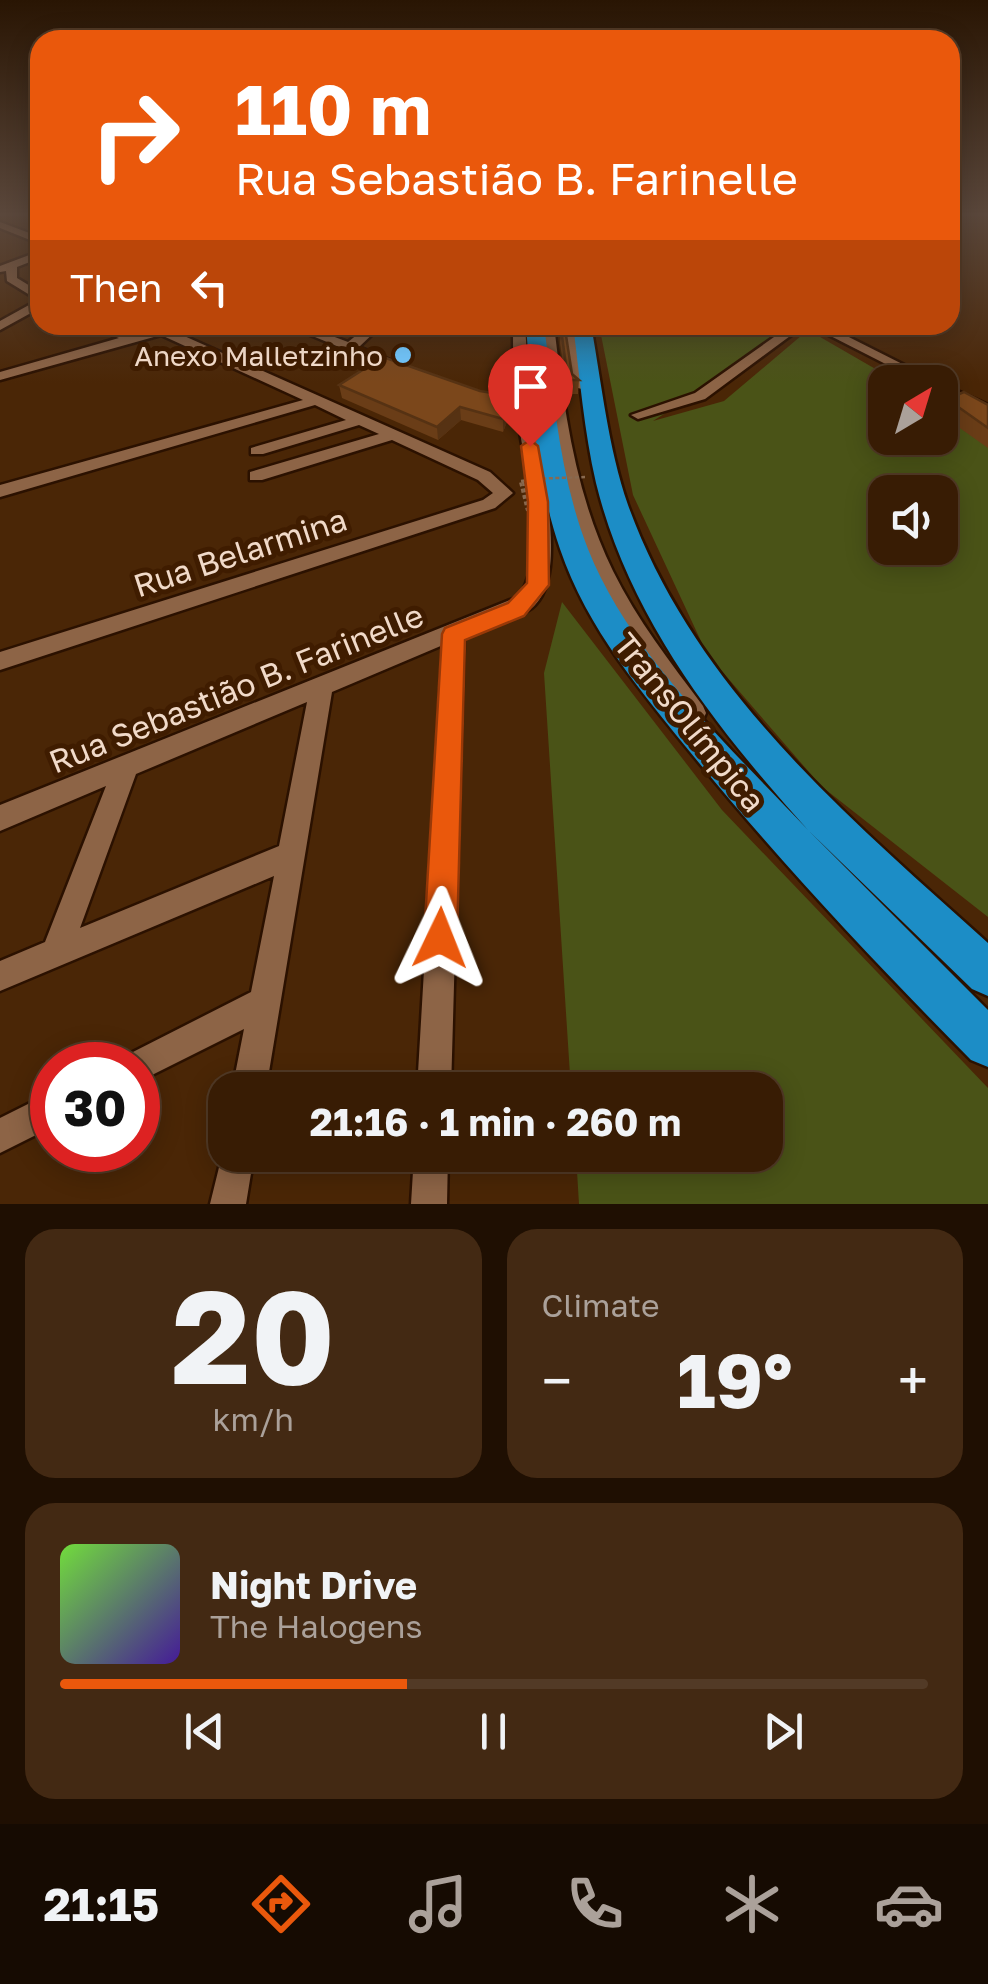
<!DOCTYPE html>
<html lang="en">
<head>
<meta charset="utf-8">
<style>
  :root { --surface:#381c04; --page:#432913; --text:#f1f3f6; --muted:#aba19a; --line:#523a26; --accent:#ea580c }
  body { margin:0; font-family:"Golos Text",sans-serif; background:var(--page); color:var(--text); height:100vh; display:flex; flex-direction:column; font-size:38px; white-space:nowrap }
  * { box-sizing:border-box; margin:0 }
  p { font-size:32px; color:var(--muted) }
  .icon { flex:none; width:55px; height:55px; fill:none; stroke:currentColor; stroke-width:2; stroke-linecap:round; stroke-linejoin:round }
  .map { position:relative; height:1204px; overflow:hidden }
  .side { display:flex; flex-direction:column; gap:25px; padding:25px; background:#1f0f02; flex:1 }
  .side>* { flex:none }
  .top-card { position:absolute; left:30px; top:30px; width:930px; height:305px; border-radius:30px; box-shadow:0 5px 25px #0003,0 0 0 2px var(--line); background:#ea580c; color:#fff; overflow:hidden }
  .needle { width:65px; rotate:38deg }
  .controls { position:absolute; left:868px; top:365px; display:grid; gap:20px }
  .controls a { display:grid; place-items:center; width:90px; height:90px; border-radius:20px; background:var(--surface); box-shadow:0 5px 25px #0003,0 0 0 2px var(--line); font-size:50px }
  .speed { position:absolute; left:30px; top:1042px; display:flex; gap:20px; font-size:50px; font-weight:700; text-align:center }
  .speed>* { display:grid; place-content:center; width:130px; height:130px; border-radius:50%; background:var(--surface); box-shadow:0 5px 25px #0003,0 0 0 2px var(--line); line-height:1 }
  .speed .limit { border:15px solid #d22; background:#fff; color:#111 }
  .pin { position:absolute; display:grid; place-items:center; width:85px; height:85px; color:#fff; margin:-102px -42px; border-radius:50% 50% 50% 0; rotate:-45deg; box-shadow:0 0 10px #0007 }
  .pin .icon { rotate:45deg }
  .me { position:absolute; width:110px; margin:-55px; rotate:2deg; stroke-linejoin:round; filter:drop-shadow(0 0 8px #0008) }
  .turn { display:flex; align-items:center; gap:35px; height:210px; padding:0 40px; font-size:45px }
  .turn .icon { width:130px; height:130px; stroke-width:2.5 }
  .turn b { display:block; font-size:70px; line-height:85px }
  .then { display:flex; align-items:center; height:95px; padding:0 40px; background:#0003; gap:20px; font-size:38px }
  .big { font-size:75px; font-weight:700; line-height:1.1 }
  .side .widget { flex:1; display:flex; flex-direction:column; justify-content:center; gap:15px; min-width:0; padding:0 35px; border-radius:30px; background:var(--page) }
  .side .dial { align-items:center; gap:0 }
  .dial b { font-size:130px; line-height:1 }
  .song { display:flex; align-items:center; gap:30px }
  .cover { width:120px; height:120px; border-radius:15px; background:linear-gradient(135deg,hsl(100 70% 55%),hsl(260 70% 35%)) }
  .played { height:10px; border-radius:5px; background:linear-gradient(90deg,var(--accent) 40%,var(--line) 40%) }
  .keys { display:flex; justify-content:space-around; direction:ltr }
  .heat { display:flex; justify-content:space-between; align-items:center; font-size:55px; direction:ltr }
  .side .tiles { flex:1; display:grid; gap:25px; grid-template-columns:1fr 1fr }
  .widget:last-child { grid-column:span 2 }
  .trip { position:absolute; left:208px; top:1072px; width:575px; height:100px; border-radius:30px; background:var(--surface); box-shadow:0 5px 25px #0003,0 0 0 2px var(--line); font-weight:700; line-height:100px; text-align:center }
  .tabs { display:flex; height:160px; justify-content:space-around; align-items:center; background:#160b02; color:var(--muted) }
  .tabs .icon { width:70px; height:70px }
  .tabs .current { color:var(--accent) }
  .tabs b { font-size:45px; color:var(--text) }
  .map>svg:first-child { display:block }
</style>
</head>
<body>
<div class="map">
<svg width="988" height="1204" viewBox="0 0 988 1204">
  <rect width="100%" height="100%" fill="#4a2606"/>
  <path fill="#4a5317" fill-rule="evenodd" d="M599,325H803L653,421L724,401L808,330L898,382H885V438H940V407L988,436V917L821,786L707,654L633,495ZM885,492H940V548H885Z
    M562,602L722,810L988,1088V1204H579L576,1155H765V1090H571L544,673Z"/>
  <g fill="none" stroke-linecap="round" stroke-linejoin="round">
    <g stroke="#2b1100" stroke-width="5">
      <path id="minor" d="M0,222L40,237V244L0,228Z
        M40,251V258L17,267V278L40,292V308L0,330V321L38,300L7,281L6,271L0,272V266Z
        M85,325H104L133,334L178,325L177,330L173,331L490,472L513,493L495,508L0,670V652L483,500L493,493L478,480L392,440L262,480H250V472L379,434L359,425L263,454H251V448L346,420L315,405L0,497V485L303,400L161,335L0,380V372L119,338Z
        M286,325H303L348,342L369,325H382L359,347L409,368L397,371Z
        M513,325H525C527,351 527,376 530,402C536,449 571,568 535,605C524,617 481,629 464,636L451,1090H417L443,645L332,692L266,1090H232L244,1029L138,1082V1065H122L127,1055L251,992L274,876L0,991V961L45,942L106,786L0,831V805L520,596C550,545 521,459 516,403C513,377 513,351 513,325ZM307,702L279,846L80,928L136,774Z
        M542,325H554C564,409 575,494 613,571C637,620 671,663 703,706L706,713L703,720L695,723C677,717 663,687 652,671C571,552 555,465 542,325Z
        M565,325H577L586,390L574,387Z
        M599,325H611L612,331L602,334Z
        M791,325H805L705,399L638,419L631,415L695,393Z
        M809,325H825L938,382H921Z
        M940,383L988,405V415L940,393Z
        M52,1092V1127L0,1153V1118Z
        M225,1143V1155H254L246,1204H210Z
        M414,1155H448L447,1204H411Z"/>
    </g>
    <g stroke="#2b1100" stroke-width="5">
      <path id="highway" d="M526,325H544C554,400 560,478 588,549C629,654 732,749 808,830C717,729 629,618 596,483C584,431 580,378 573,325H591C602,385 608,447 628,505C694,688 847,816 988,943V996L972,989L809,831L988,1010V1067L971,1060C875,963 782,864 695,758C643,694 587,629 560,549C535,477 532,400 526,325Z"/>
    </g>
    <use href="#minor" fill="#8d6446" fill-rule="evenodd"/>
    <use href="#highway" fill="#1c8dc6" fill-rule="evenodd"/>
    <path stroke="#89694f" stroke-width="2.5" stroke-dasharray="4 2.5" stroke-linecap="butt" d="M523,482L529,509H533L529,480L520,481L527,510L536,509L532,479L585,477"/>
  </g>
  <path fill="#6a3d17" d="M561,329L572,374L579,380L578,394H567L560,343Z
    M872,376L885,382V396L868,386Z
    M339,385L480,391L512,396V409L503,432L461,420L438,440L342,398Z
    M947,399L988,405V448L940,414V410Z
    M885,435V438H916L906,453L880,443Z"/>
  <path fill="#563213" d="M512,396V409L503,432V419Z
    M460,407L461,420L438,440L437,427Z"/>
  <path fill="#7b471b" stroke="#563213" stroke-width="2.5" d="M561,329H565L572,374L579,380H568Z
    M383,357L480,391L512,396L503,419L460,407L437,427L339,385Z
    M909,369L937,378L930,382L885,384L872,376Z
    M964,392L988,405V428L947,399Z
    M895,438H916L913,444Z"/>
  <linearGradient id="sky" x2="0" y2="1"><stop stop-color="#291503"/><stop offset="0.56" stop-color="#5a473b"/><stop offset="1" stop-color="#5a473b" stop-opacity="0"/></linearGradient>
  <rect width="988" height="383" fill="url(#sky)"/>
  <path fill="#ea580c" stroke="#983908" stroke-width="2.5" d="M530,440L538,446L548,502L549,585L524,616L465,640L457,938L452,950L440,955L429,950L424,938L442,634L445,628L508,603L527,583L528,502L521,446Z"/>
  <circle fill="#70c1f4" stroke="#3f1c00" stroke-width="4" cx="403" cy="355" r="10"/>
  <g text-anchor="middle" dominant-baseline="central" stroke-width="10" stroke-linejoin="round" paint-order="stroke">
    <g font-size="28" fill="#f1dac9" stroke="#3f1c00" text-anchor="end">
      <text x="383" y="355">Anexo Malletzinho</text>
    </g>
    <g font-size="32" fill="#f1dac9" stroke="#3f1c00">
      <text transform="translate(240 552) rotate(-18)">Rua Belarmina</text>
      <text transform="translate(236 688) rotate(-22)">Rua Sebastião B. Farinelle</text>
      <text transform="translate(690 722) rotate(51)">TransOlímpica</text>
    </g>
  </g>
</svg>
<div class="controls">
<a><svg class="needle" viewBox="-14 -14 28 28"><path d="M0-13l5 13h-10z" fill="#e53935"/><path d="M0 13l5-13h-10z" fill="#aba19a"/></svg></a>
<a><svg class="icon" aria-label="sound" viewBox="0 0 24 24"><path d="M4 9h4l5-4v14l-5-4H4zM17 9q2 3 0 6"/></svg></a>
</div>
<div class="speed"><div class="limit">30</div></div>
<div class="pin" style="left:530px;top:446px;background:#d93025"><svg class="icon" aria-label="arrive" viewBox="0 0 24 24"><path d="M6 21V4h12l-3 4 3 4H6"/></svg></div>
<svg class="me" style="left:440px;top:938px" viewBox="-20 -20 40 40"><path d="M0-17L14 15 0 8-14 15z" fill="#ea580c" stroke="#fff" stroke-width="4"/></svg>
<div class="trip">21:16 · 1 min · 260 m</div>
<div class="top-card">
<div class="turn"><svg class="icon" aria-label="right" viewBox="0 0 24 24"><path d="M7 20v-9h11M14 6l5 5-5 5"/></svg><div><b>110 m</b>Rua Sebastião B. Farinelle</div></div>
<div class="then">Then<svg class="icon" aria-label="left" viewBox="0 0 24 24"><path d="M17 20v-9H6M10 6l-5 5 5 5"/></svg></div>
</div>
</div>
<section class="side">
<div class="tiles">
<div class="widget dial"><b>20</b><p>km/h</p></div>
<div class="widget"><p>Climate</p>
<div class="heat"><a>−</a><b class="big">19°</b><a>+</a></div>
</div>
<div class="widget">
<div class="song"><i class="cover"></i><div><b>Night Drive</b><p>The Halogens</p></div></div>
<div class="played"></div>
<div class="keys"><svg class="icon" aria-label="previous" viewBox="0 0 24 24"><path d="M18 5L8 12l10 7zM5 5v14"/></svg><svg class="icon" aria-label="pause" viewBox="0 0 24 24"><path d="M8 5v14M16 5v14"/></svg><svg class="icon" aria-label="next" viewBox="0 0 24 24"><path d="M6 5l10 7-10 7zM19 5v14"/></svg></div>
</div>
</div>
</section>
<nav class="tabs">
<b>21:15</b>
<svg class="icon current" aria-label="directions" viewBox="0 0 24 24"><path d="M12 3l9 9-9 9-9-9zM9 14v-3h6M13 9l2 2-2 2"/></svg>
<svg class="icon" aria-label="music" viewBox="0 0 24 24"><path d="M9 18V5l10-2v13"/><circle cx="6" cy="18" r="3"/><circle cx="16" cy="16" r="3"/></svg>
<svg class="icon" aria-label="phone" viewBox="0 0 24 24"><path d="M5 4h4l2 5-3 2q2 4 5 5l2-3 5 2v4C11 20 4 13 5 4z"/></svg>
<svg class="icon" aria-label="climate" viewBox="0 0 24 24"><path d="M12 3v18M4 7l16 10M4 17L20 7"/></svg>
<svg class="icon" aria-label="car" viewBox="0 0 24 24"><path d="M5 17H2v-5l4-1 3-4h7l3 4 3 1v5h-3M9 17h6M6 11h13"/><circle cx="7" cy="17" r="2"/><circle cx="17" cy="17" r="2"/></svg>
</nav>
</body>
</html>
